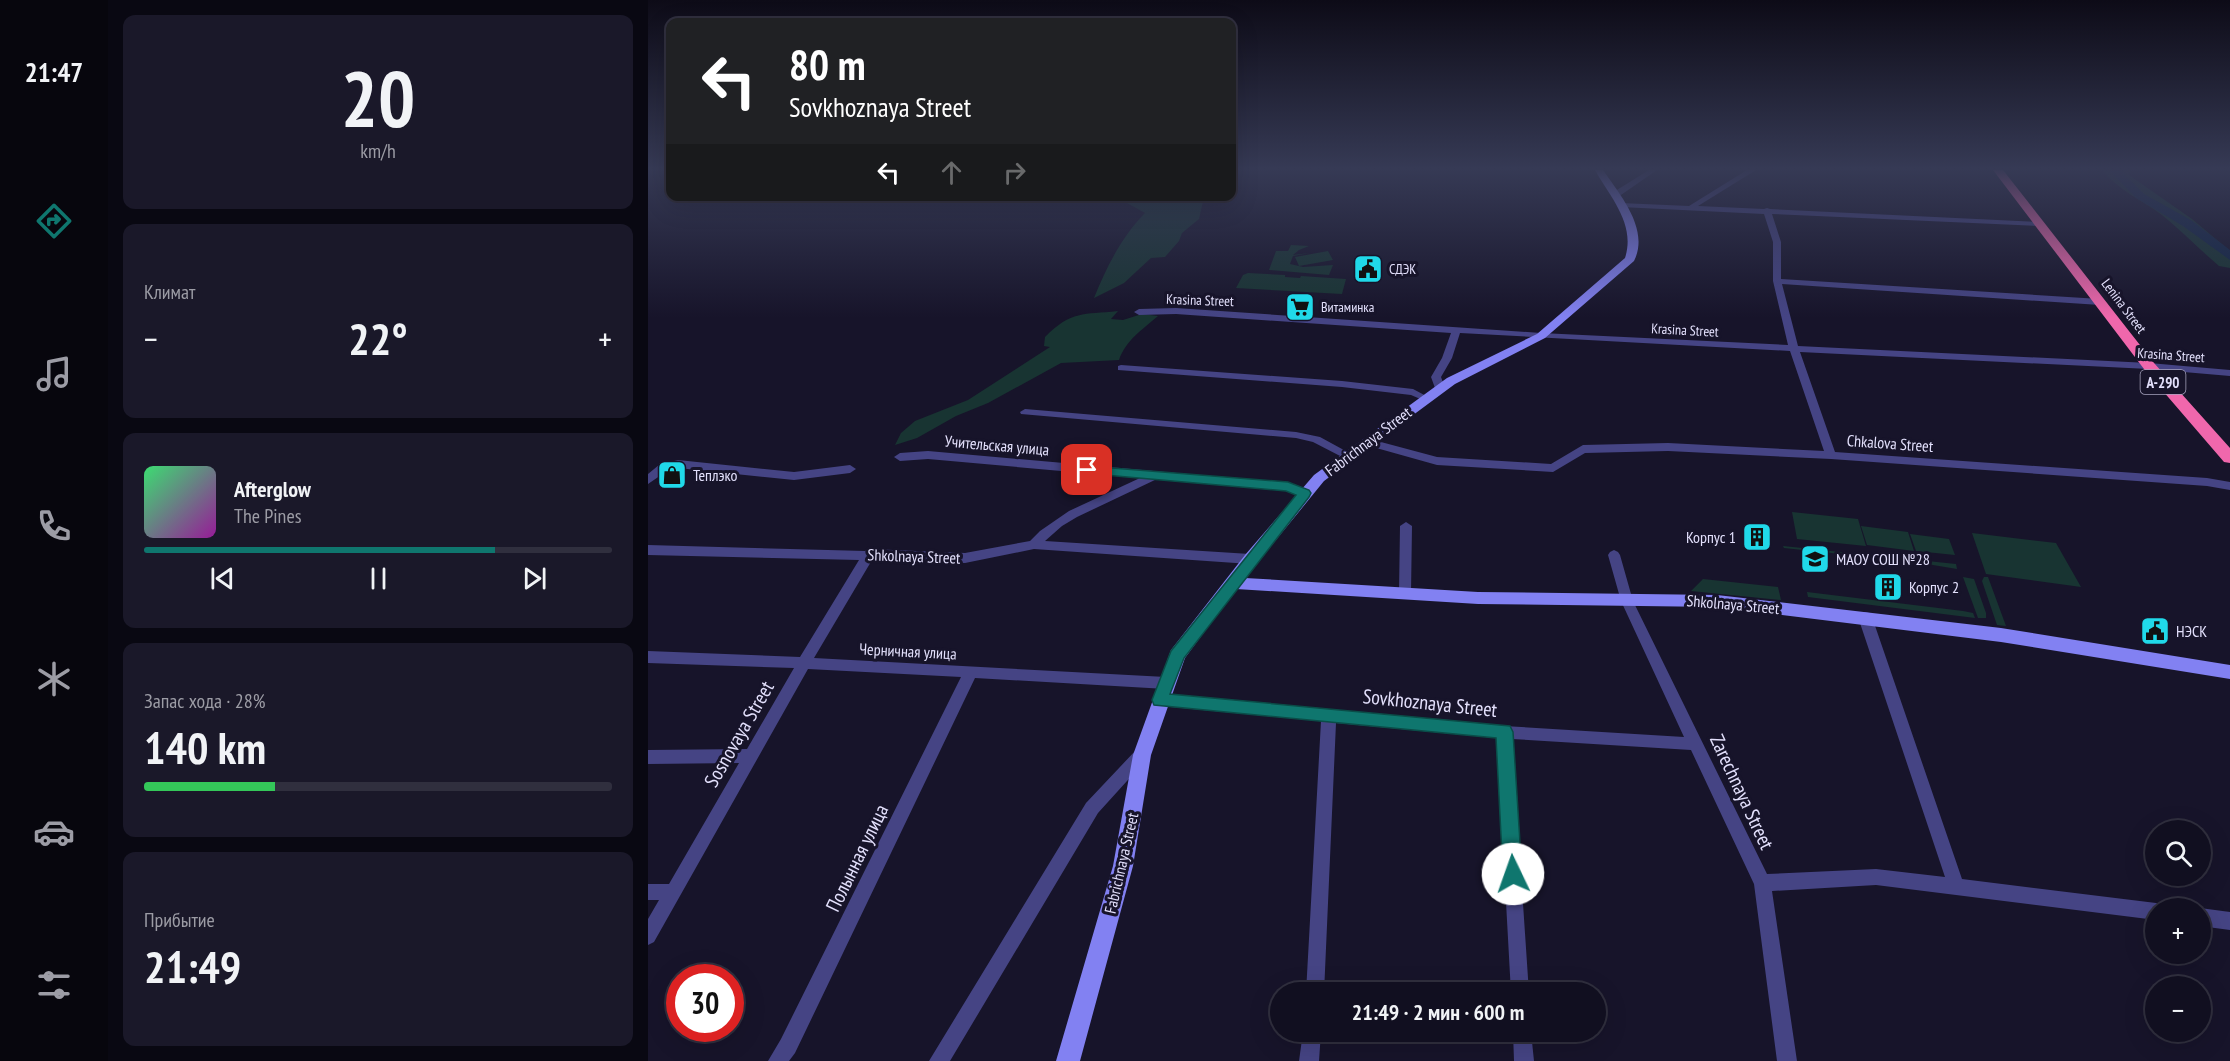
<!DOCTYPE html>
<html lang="ru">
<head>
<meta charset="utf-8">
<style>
  :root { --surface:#110f20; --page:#1a1829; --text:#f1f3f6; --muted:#9c9ca5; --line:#302f3e; --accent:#0f766e }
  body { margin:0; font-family:"PT Sans Narrow",sans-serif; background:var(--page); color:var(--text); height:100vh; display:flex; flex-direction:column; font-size:22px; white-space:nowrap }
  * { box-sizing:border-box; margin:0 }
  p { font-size:20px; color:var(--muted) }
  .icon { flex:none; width:33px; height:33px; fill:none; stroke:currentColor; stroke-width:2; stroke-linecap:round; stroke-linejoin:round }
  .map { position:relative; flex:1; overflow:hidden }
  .side { display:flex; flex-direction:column; gap:15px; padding:15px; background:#090812; width:540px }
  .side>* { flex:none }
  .hud { position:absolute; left:18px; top:18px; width:570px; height:183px; border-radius:12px; box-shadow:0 6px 24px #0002,0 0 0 2px var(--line); background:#202124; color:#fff; overflow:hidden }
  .buttons { position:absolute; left:1497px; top:820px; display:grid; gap:12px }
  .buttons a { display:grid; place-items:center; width:66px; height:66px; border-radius:50%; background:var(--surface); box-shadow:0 6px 24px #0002,0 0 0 2px var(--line); font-size:30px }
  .speed { position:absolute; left:18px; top:964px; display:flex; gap:12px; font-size:30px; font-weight:700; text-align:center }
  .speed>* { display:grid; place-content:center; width:78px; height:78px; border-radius:50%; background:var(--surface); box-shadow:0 6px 24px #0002,0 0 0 2px var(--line); line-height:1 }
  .speed .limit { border:9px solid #d22; background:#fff; color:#111 }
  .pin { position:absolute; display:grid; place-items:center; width:51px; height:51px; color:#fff; margin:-26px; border-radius:12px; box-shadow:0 3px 9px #0006 }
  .me { position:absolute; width:66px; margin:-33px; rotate:357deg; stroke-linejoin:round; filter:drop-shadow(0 0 4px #0008) }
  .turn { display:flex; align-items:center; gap:21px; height:126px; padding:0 24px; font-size:27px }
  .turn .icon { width:78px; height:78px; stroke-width:2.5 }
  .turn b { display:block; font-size:42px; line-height:51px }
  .lanes { display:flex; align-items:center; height:57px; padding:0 24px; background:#0003; justify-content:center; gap:30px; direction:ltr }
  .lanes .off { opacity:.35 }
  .big { font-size:45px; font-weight:600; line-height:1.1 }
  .side .card { flex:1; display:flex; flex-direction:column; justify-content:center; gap:9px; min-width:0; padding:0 21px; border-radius:12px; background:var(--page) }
  .side .dial { align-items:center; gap:0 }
  .dial b { font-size:78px; line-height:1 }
  .song { display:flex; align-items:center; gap:18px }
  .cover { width:72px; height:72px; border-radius:9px; background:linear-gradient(135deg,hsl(140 70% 55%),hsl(300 70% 35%)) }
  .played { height:6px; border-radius:3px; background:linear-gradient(90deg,var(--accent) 75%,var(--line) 75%) }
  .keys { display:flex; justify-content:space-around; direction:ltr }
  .heat { display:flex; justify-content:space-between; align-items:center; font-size:33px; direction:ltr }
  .charge { height:9px; border-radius:4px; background:linear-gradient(90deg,#34c759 28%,var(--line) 0) }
  .trip { position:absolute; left:622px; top:982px; width:336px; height:60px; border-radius:30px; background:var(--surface); box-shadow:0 6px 24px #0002,0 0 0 2px var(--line); font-weight:600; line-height:60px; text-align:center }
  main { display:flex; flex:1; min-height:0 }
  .tabs { display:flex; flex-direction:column; width:108px; justify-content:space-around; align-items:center; background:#07060d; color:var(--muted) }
  .tabs .icon { width:42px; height:42px }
  .tabs .on { color:var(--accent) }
  .tabs b { font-size:27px; color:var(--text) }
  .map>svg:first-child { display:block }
</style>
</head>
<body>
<main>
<nav class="tabs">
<b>21:47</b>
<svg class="icon on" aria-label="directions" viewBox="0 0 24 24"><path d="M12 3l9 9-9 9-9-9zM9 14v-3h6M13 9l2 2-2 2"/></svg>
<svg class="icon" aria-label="music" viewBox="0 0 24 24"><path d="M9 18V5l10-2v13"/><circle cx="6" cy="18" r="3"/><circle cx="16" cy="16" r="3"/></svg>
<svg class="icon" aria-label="phone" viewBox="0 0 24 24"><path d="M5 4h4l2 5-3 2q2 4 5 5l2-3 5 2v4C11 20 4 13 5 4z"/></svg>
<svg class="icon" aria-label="climate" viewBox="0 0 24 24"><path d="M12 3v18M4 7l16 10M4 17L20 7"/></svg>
<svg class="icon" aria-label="car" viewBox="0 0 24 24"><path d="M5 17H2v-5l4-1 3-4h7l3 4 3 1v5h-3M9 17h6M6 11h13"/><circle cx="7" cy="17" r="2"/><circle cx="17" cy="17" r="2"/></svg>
<svg class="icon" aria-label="filters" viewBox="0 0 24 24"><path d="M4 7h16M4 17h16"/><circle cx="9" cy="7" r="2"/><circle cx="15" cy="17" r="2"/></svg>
</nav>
<section class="side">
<div class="card dial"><b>20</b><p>km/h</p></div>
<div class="card"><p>Климат</p>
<div class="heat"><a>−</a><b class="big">22°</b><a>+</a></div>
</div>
<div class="card">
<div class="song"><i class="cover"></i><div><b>Afterglow</b><p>The Pines</p></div></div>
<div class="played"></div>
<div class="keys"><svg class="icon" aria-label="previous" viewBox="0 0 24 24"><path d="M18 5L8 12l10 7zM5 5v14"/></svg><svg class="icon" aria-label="pause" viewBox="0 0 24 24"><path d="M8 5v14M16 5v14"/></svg><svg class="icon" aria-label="next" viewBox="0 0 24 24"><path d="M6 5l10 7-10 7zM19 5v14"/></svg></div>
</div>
<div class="card"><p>Запас хода · 28%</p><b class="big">140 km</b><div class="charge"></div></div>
<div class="card"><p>Прибытие</p><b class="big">21:49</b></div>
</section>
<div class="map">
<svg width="1582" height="1061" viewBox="0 0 1582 1061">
  <rect width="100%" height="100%" fill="#17142a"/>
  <path fill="#183432" d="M1454,170H1483L1481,175L1544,219L1582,251V268L1571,266C1552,250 1534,231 1514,215C1494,200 1470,190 1454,170Z
    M474,197H556L551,219L534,233L531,241L517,257L503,258L476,283L446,298C458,268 474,236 497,213L479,203Z
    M643,245L661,246L651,250L645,255L662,253L645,256L642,264L655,267L685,265L681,275L621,270L628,251H640Z
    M680,251L685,260L651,266L647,257Z
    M600,273L637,275V277L652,278L653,276L698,279L694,294L588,288L595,275Z
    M470,311L463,319L475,320L494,314L510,316C494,330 478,340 471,360L413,363L340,403L308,416L269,438L247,445L253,433L267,421L320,400L402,347L396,346L397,337C424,310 435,315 470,311Z
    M1144,512L1210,519L1218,546L1149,539Z
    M1213,526L1260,532L1266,551L1219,545Z
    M1324,533L1408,543L1433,587L1338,574Z
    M1262,534L1301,539L1307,555L1268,551Z
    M1135,546L1308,564L1309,569L1267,562L1261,563L1259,561L1136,548Z
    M1315,577L1326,579L1338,613V618H1330Z
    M1336,577H1340L1358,626L1349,625L1334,581Z
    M1055,579L1130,587L1133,600L1043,591Z
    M1159,592L1315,611L1325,613L1327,618L1160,597Z"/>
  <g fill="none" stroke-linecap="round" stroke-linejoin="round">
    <path fill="#112546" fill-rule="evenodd" d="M1461,170H1472L1496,194L1543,220L1582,250V260L1535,226L1488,198Z"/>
    <path fill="#454484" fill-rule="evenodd" d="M1001,170H1009L970,197H964V193Z
      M1099,170H1108L1050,206L1116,209L1119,208L1122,209L1392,222L1396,224L1392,226L1124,214L1133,242V279L1452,299L1456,302L1452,305L1134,284L1150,346L1501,363L1582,370V376L1501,369L1152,352L1187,452L1559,478L1582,482V490L1559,486L1183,459L1020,451L937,453L905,472L789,465L714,444L713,442L718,438L789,457L903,464L935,445L1020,443L1176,451L1142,351L812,333L804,358L793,377L797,388L792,391L787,388L783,377L794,358L803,333L528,314L491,315L486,312L491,309L528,308L893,333L1140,345L1125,281V242L1116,214L973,207L969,205L973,203L1041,206Z
      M473,365L694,381L765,389L782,398L777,401L763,395L694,387L470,370V366Z
      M377,409L648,432L672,437L705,455L704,458H696L665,442L648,438L373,414L372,412Z
      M280,451L640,483L661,490L663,493L657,497L639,491L509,479L429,517L414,526L397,541L602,554L606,556L608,559L606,562L602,564L386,549L317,563L224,560L166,658L518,677L523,679L525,683L523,687L518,689L327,678L147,1053L141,1061H120L133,1039L313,677L160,669L6,942L0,945V919L11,900H0V884H21L91,763L0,764V750L99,749L146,668L0,663V651L152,657L211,560L0,555V545L217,551L221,549L317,553L382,541L392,531L421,511L492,478L280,459L252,461L246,457L252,453Z
      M30,460L146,472L202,465L208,469L202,473L146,480L30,468L19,471L0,484V474L11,465Z
      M758,522L764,526L763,593L762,596H752L751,593L752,526Z
      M966,550L970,552L972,555L985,601L1119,874L1228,869L1297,877L1210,617L1212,613L1217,612L1222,613L1224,617L1314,879L1508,903L1514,906L1515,909H1508V920L1228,885L1124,891L1149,1061H1129L1106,884L1043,750L864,739L881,993H863L849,738L688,723L676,993H658L673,721L512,706L507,704L505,700L507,696L512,694L856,726L1036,737L973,601L960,555L962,552Z
      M493,748L498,750L501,755L498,760L450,813L302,1061H281L438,803L488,750Z
      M1552,908L1582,912V930L1552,926Z
      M655,1032H673L671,1061H651Z
      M865,1032H883L886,1061H866Z"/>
    <path fill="#8281f2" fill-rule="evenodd" d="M947,170H955C972,195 1002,229 986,261L897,338L807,384L676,481L597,578L830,592L1069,595L1353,628L1582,665V679L1353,642L1069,607L830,604L588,589L537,658L503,755L485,866L432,1061H408L465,866L485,755L523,650L597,555L666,475L799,378L889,334L977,258C988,224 962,197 947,170Z"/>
    <path fill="#f067ac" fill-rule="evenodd" d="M1345,170H1355L1506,363L1582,448V463L1576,462L1496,369Z"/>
  </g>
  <linearGradient id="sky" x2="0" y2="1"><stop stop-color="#0d0b17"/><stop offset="0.53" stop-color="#363a55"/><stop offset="1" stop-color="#363a55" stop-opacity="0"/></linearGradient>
  <rect width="1582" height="318" fill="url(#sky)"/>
  <path fill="#0f766e" stroke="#0a4d48" stroke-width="1.5" d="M439,466L640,482L661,490L663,493L661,497L536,658L522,694L862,726L865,732L874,874L871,881L865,884L858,881L855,874L848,738L506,705L504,700L523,651L648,495L638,491L434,473L433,470Z"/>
  <defs>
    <g id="civic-square" transform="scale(1.5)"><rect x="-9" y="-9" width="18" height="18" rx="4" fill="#20d9e9" stroke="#17142a"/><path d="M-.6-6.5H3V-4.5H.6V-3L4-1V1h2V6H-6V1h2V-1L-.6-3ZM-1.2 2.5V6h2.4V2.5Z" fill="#111"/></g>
    <g id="supermarket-square" transform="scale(1.5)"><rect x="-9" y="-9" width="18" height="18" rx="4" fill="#20d9e9" stroke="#17142a"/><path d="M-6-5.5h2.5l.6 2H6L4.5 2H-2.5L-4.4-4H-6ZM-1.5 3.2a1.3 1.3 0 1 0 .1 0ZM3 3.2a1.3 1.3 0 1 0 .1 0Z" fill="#111"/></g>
    <g id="shop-square" transform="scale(1.5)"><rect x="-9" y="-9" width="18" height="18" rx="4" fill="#20d9e9" stroke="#17142a"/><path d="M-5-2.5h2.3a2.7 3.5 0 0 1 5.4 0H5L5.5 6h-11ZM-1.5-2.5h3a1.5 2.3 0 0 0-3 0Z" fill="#111"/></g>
    <g id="building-square" transform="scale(1.5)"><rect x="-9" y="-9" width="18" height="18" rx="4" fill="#20d9e9" stroke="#17142a"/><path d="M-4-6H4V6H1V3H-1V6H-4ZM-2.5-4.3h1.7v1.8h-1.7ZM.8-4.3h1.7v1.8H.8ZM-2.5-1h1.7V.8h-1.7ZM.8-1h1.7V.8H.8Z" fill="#111"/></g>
    <g id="school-square" transform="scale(1.5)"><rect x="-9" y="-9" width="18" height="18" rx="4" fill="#20d9e9" stroke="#17142a"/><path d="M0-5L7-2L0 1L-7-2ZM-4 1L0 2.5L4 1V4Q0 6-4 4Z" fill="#111"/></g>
  </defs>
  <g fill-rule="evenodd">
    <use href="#civic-square" x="720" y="269"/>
    <use href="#supermarket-square" x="652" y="307"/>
    <use href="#shop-square" x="24" y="475"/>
    <use href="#building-square" x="1109" y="537"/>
    <use href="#school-square" x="1167" y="559"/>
    <use href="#building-square" x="1240" y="587"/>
    <use href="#civic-square" x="1507" y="631"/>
  </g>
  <g text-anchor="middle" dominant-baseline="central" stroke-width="6" stroke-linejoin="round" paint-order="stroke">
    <g font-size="14" fill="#e3e0fc" stroke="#17142a" text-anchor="start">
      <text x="741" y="269">СДЭК</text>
      <text x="673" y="307">Витаминка</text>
    </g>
    <g font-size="14" fill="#e3e0fc" stroke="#17142a">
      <text transform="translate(552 300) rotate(2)">Krasina Street</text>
      <text transform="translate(1476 306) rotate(53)">Lenina Street</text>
      <text transform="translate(1037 330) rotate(3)">Krasina Street</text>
      <text transform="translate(1523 355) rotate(4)">Krasina Street</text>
    </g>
    <rect fill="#17142a" stroke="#a6a3bd" stroke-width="1.5" x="1492.5" y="370" width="45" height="24" rx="4.5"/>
    <g font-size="15" font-weight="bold" fill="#e3e0fc">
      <text x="1515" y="382">А-290</text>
    </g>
    <g font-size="16" fill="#e3e0fc" stroke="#17142a">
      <text transform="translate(720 441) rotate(-37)">Fabrichnaya Street</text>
      <text transform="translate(1242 443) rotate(4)">Chkalova Street</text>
      <text transform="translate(349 445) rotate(5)">Учительская улица</text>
      <text transform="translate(266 556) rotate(2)">Shkolnaya Street</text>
      <text transform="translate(1085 604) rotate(5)">Shkolnaya Street</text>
      <text transform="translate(260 651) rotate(3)">Черничная улица</text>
      <text transform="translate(473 863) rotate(-77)">Fabrichnaya Street</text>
    </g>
    <g font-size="16" fill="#e3e0fc" stroke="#17142a" text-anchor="start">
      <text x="45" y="475">Теплэко</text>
      <text x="1088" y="537" text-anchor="end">Корпус 1</text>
      <text x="1188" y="559">МАОУ СОШ №28</text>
      <text x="1261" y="587">Корпус 2</text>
      <text x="1528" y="631">НЭСК</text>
    </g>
    <g font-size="20" fill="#e3e0fc" stroke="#17142a">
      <text transform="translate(782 703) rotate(6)">Sovkhoznaya Street</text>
      <text transform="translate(91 734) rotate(-60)">Sosnovaya Street</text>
      <text transform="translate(1094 792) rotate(65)">Zarechnaya Street</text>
      <text transform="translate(209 858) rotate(-64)">Полынная улица</text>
    </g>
  </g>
</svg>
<div class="buttons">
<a><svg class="icon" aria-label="search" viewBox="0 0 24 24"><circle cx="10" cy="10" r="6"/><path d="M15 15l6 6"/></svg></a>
<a>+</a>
<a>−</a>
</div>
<div class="speed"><div class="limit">30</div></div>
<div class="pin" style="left:439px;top:470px;background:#d93025"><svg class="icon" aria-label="arrive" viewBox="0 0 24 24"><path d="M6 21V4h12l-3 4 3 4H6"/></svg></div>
<svg class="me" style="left:865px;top:874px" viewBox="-20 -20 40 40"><circle r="19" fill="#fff"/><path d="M0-13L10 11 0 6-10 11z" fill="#0f766e"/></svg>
<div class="trip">21:49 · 2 мин · 600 m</div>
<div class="hud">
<div class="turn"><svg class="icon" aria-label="left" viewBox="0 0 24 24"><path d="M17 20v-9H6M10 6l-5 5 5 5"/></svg><div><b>80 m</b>Sovkhoznaya Street</div></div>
<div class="lanes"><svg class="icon" aria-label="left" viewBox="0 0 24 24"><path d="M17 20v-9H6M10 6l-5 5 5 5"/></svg><svg class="icon off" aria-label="ahead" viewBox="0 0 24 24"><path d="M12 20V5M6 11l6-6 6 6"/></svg><svg class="icon off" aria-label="right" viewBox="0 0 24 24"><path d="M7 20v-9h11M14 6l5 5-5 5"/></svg></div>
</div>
</div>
</main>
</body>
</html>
